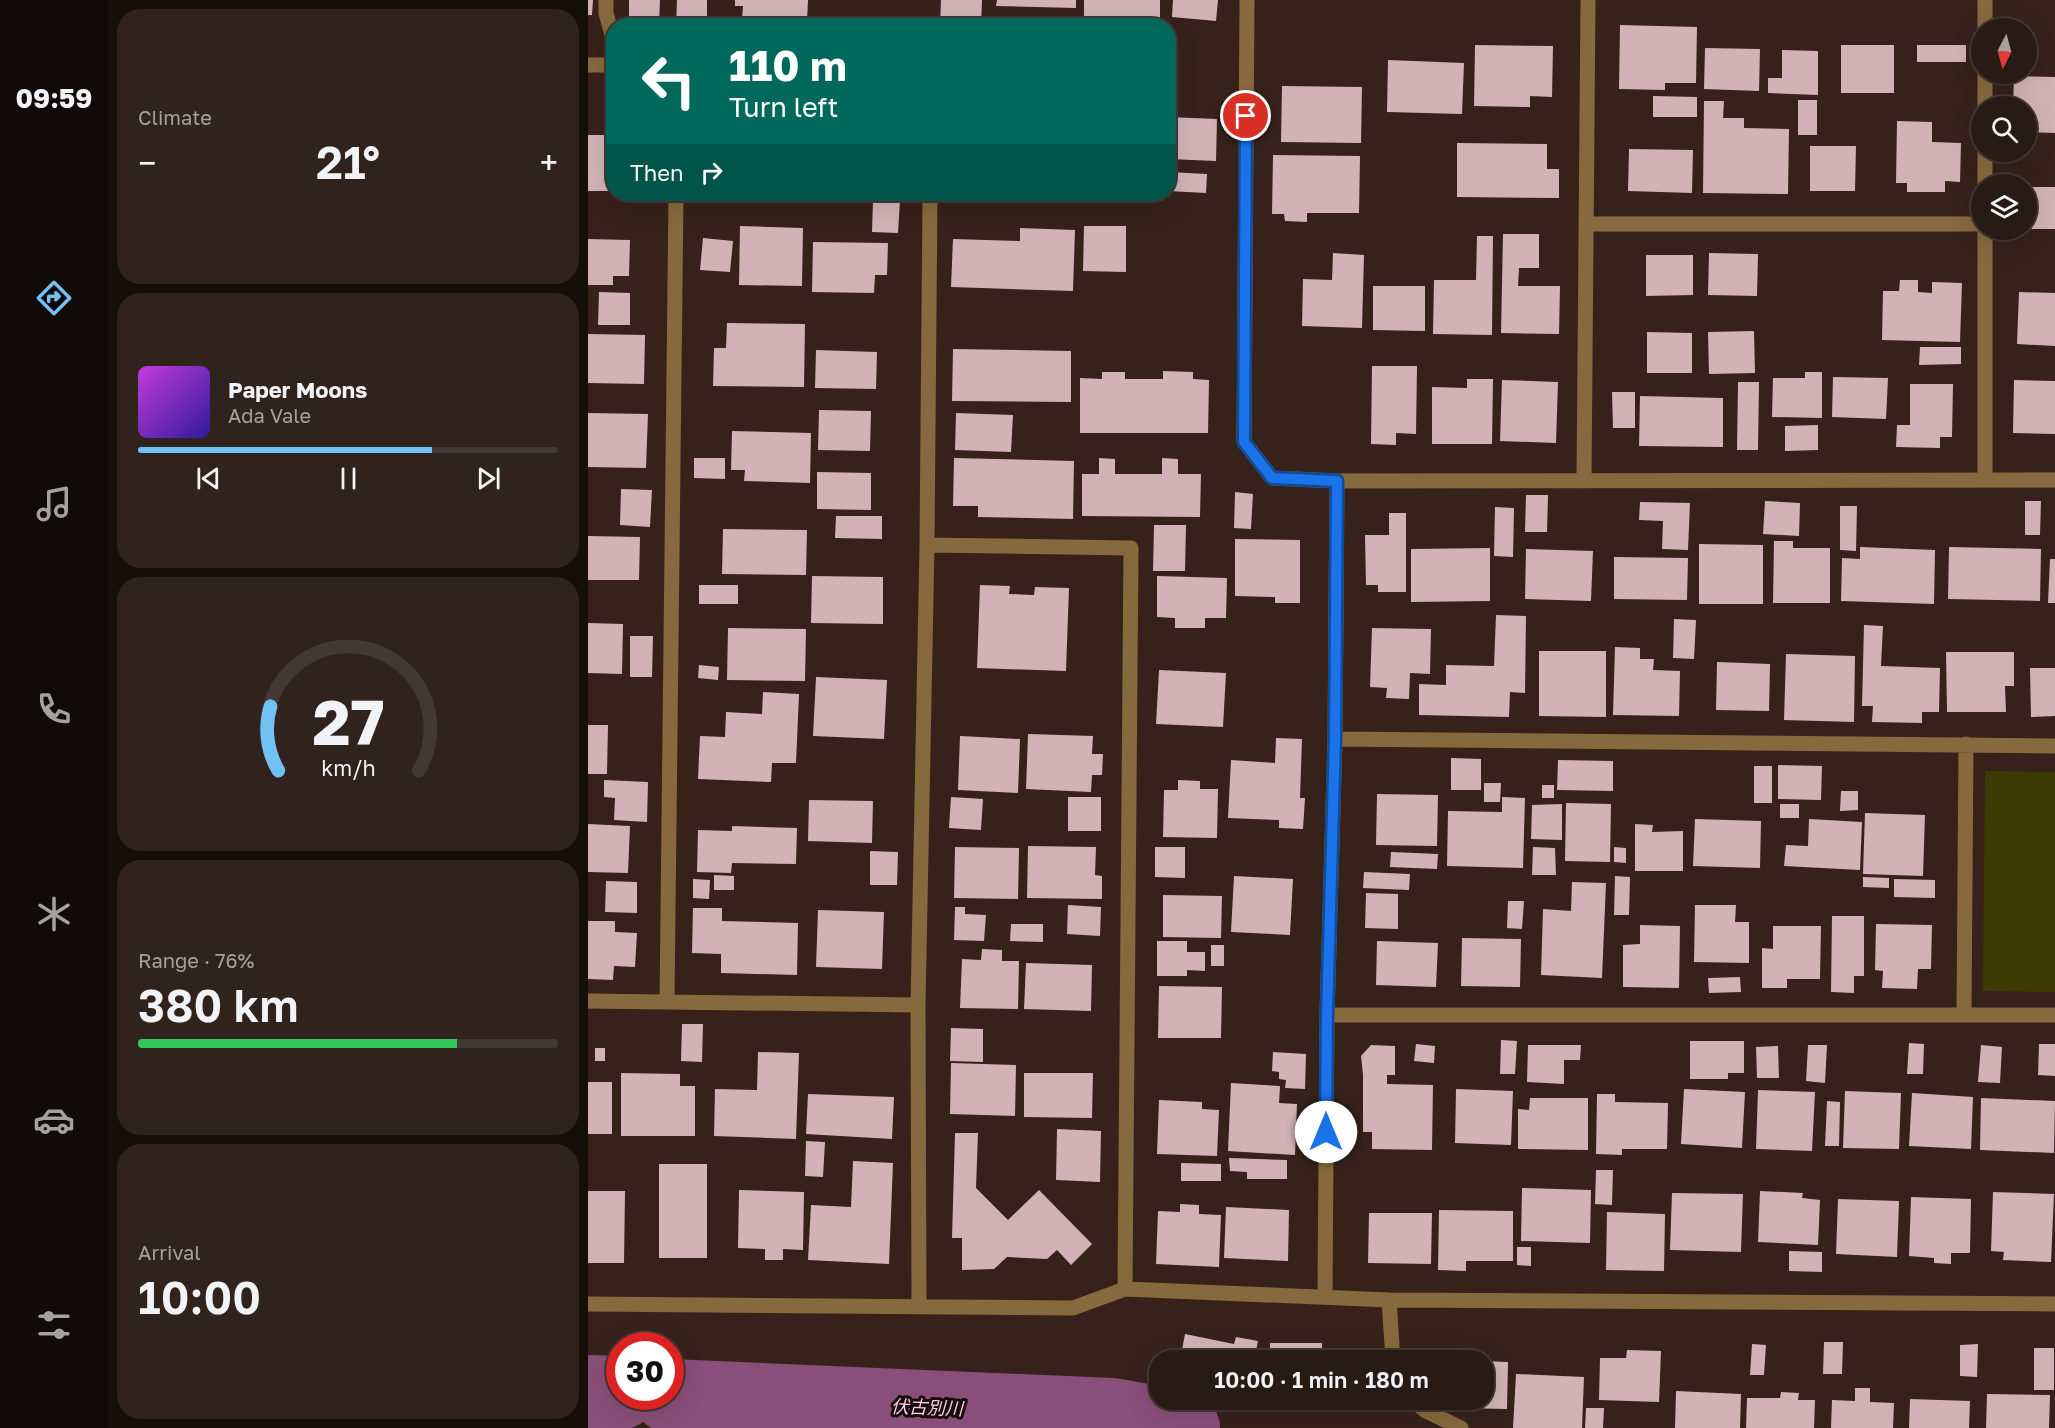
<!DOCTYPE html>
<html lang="en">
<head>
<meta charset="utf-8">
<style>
  :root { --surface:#281a14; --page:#30231d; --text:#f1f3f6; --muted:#a5a1a0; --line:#443834; --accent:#72c1f5 }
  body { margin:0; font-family:"Golos Text","Noto Sans JP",sans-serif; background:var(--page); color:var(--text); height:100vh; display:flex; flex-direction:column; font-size:22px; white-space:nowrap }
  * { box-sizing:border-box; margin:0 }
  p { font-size:20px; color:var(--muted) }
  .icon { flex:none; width:33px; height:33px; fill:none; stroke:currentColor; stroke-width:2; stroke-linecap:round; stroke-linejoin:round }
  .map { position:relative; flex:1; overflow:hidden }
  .sheet { display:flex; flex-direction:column; gap:9px; padding:9px; background:#160e0b; width:480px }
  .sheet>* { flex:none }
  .top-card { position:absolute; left:18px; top:18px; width:570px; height:183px; border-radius:24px; box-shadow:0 6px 24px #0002,0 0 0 2px var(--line); background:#00695c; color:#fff; overflow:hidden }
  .needle { width:39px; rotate:186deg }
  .tools { position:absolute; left:1383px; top:18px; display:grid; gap:12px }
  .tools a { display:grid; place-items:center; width:66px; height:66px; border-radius:50%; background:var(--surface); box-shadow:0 6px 24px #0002,0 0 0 2px var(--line); font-size:30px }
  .speed { position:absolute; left:18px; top:1332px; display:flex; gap:12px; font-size:30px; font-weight:700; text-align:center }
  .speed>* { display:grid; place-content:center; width:78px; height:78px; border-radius:50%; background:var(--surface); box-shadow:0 6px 24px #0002,0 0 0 2px var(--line); line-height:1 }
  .speed .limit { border:9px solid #d22; background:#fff; color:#111 }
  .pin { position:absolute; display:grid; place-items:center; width:51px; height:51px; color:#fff; margin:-26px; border:3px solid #fff; border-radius:50%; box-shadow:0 2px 6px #0007 }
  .me { position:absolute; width:66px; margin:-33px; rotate:0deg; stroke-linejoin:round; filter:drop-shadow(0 0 4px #0008) }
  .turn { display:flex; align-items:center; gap:21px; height:126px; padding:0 24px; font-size:27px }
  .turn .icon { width:78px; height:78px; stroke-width:2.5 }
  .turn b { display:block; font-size:42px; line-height:51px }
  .then { display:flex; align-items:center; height:57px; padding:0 24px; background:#0003; gap:12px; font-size:22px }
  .big { font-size:45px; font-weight:600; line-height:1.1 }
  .sheet .card { flex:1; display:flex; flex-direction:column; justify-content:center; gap:9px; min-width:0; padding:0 21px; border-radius:24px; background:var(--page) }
  .sheet .dial { align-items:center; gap:0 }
  .dial svg { height:156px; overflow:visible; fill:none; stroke:var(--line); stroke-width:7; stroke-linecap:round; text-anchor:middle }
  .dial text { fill:var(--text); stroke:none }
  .song { display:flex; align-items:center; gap:18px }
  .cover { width:72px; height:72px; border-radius:9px; background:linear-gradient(135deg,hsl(290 70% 55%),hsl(250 70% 35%)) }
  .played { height:6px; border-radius:3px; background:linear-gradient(90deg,var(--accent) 70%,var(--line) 70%) }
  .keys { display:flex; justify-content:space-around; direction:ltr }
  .heat { display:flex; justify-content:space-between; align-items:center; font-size:33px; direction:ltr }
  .charge { height:9px; border-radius:4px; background:linear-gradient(90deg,#34c759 76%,var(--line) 0) }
  .trip { position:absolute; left:561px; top:1350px; width:345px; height:60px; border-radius:24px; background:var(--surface); box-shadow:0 6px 24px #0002,0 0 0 2px var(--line); font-weight:600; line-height:60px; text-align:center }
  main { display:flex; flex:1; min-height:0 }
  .tab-bar { display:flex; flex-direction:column; width:108px; justify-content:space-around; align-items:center; background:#100a08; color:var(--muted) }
  .tab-bar .icon { width:42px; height:42px }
  .tab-bar .on { color:var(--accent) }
  .tab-bar b { font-size:27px; color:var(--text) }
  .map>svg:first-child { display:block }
</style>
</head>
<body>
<main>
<nav class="tab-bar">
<b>09:59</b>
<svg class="icon on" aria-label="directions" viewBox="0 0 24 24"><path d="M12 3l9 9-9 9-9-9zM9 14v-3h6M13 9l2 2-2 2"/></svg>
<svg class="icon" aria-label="music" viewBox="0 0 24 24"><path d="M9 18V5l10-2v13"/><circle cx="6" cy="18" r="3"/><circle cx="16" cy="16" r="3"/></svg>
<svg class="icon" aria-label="phone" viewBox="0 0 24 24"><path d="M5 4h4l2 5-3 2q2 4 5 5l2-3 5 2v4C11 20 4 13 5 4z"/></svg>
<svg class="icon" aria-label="climate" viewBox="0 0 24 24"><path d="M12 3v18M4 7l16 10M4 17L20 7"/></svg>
<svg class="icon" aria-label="car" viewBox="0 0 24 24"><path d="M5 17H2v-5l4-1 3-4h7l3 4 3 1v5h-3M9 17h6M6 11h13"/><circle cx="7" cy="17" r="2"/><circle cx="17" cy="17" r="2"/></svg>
<svg class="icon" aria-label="filters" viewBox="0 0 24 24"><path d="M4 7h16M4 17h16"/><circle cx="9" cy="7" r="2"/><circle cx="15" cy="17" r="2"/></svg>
</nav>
<section class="sheet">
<div class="card"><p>Climate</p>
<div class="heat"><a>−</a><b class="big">21°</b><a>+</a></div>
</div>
<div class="card">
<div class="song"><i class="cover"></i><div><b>Paper Moons</b><p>Ada Vale</p></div></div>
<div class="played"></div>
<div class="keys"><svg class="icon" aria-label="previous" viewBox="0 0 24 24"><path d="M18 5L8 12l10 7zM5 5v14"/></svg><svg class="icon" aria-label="pause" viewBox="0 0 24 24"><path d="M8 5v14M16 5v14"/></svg><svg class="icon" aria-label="next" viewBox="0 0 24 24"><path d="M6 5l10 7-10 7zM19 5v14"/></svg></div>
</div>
<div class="card dial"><svg viewBox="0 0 100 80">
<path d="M14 69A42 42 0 1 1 86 69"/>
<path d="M14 69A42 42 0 0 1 10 36" stroke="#72c1f5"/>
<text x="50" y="56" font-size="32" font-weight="700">27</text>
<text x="50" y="72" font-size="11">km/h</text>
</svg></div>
<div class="card"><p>Range · 76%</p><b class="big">380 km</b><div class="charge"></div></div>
<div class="card"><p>Arrival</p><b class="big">10:00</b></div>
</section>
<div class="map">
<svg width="1467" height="1428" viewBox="0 0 1467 1428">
  <rect width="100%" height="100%" fill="#36221a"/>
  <path fill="#3c3b03" d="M1397,771L1467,772V992L1395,991Z"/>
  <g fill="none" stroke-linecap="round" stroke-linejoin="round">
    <path stroke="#894f7a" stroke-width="74" d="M0,1392L32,1393
      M82,1396L524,1415L595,1428"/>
  </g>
  <path fill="#d1b3b7" d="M0,0H5L4,15H0Z
    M41,0H72L71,26H41Z
    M89,0H119V26H88Z
    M147,0H220L219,22L196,21L195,26H177V21L154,20L155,6H147Z
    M353,0H394L393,26H352Z
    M409,0H488V8L408,6Z
    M496,0H572V26H496Z
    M585,0H630L628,21L584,17Z
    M1032,25L1109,27L1108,83H1077V90L1031,89Z
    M887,45L965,46L964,97L942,96V107L886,106Z
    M1253,45H1306V93H1253Z
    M1329,45H1378V62H1329Z
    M1117,48L1172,49L1171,91L1116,89Z
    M1194,50L1230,51V95L1180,93V78H1194Z
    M800,60L876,63L874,114L799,112Z
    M1426,76L1467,77V133L1438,132V106H1425Z
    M694,86L774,87L773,143L693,142Z
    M1065,96L1109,97V117H1065Z
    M1210,100H1229V135H1210Z
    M1116,101H1136L1135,118H1156V128L1201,129L1200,194L1115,193Z
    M580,117L629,119L628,161L580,159Z
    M1309,121L1344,122V142L1373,143L1372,182L1357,181V192H1319V183H1308Z
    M0,135H26V191H0Z
    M869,143L959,144V169H971V198L869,197Z
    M1222,146H1268L1267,191H1222Z
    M1041,149L1105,150L1104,193L1040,191Z
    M685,155L772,156L771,213H719V222L697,221L696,214H684Z
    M580,172L619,174L618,193L580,191Z
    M1438,187H1467V229H1438Z
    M285,200H312L310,233L284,232Z
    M152,226L215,228L214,286L151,285Z
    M496,226H538V272L495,271Z
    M432,228L487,230L485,291L363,287L365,239L432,241Z
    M915,234H951V268H931L930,286H972L971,334L913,333Z
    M889,236H905L904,335L845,334L846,280H888Z
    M115,238L145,241L142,272L112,270Z
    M0,239L42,240L41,276H25V285H0Z
    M225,242L300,243L299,275H287L286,293L224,292Z
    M745,253L776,255L774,328L714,326L715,279L744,280Z
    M1121,253L1170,254L1169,296L1120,295Z
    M1058,255H1105V295L1058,296Z
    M1312,280H1330V292L1344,293V282L1374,283L1372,342L1294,340L1295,291H1311Z
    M785,286H837V331L785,330Z
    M11,292L42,293V325H10Z
    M1431,292L1467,293V346L1429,344Z
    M139,323L217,324L216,387L125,386L126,348H138Z
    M1166,331L1167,373L1121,374L1120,332Z
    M1059,332L1104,333V373H1059Z
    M0,334L57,335L56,384L0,383Z
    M1332,347H1373V364L1331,365Z
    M365,349L483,351V402L364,401Z
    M228,350L289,352L288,389L227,388Z
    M784,366H829L828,434L808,433V445L783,444Z
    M575,371L605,372V379L621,380L620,433H492V378L514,379V372H537V379H575Z
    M1217,372H1234V418L1184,417L1185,378H1217Z
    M1245,377L1300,378L1298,419L1244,417Z
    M879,379H905L904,444H844V387L879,388Z
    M914,380L970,382L968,443L912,441Z
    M1426,380L1467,381V434L1425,433Z
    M1150,382H1171L1170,450H1149Z
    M1322,384H1365L1364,437H1352V448L1308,447L1309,425H1322Z
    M1024,392H1047V428H1025Z
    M1052,396L1135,398V447L1051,446Z
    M231,410L283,411L282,451L230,450Z
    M0,413L60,414L58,468L0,467Z
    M368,413L425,415L423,452L367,450Z
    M1230,425V450L1197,451V426Z
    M144,431L223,433L222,483L156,481L157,470H143Z
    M106,458H137V479L106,478Z
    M366,458L486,461L485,519L390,517V506H365Z
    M511,458L527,459V474H574V458L590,459V474H613L612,517L494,516V474H511Z
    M229,472L283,473V510L229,509Z
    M33,489L64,490L62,527L32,525Z
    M647,492L665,494L663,529L646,528Z
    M938,495H960L959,532H937Z
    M1177,501L1212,503L1211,536L1175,534Z
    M1437,501H1453L1452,535H1437Z
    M1052,502L1102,503L1100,550L1074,549L1075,521L1051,520Z
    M1252,506H1269L1268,551L1252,550Z
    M907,507L926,508L925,557L906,556Z
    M801,513H818V592H790V585H778L777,535H801Z
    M248,516H294V539L247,538Z
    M566,525H598L597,571H565Z
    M135,529L219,530L218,575L134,574Z
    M0,536L52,537L51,580H0Z
    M647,539L712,540V603H687V597L647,596Z
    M1186,541H1205V548H1242V603H1185Z
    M1111,544L1175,545V604H1111Z
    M1272,547L1347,550L1346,604L1253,601L1254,558L1272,559Z
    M1361,547L1453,549L1452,601L1360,599Z
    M902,548V601L823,602V549Z
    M938,549L1005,551L1003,601L937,599Z
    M1026,557L1100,558L1099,600L1026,599Z
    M1462,559H1467V603H1460Z
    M224,576L295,577V624L223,623Z
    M569,576L639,578L638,618H617V628H587V618L569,617Z
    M111,585H150V604H111Z
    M392,585L422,586L421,594L446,595L447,587L481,588L478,671L389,668Z
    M908,615L938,616L937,693L922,692L921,717L831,715V684L858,685V665L906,666Z
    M1086,619L1108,620L1106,659L1085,658Z
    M0,623L35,624L34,674L0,673Z
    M1276,625L1295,626L1293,666L1352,668L1351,712H1334V723L1284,722L1285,706H1274Z
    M140,628L218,629L217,681L139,680Z
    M784,628L843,629L842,674L822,673L821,699L798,698L799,688L782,687Z
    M42,636H65L64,677H42Z
    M1027,647L1052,648V659H1066L1065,670L1092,671L1091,716L1025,715Z
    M951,651H1018V717L951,716Z
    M1358,652H1426V686H1417L1418,712H1359Z
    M1198,654L1267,656L1266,722L1196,720Z
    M1129,662L1182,664L1181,711L1128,710Z
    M111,665L131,667L130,680L110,678Z
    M1442,668H1467V716L1443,717Z
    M571,670L638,673L635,727L568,724Z
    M228,677L299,680L296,739L225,736Z
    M175,692L211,694L208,763H184L183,782L110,779L112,736L137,737L138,712L174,714Z
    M0,725H20L19,774H0Z
    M440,734L505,736L504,754H515L514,775H504L503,792L438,789Z
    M372,736L432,739L430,793L370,790Z
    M688,738L714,739L712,798H717L715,829L691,828V820L640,818L643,760L687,763Z
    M863,758L893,759V790H863Z
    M970,760L1025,761V791L969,790Z
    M1190,765L1234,766L1233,800L1190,799Z
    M1166,766H1184V803H1166Z
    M16,780L60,782L59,822L26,820L27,798L16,797Z
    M590,780L612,781V789H630L629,838L575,837L576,790H590Z
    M896,783H913L912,802H896Z
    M954,785H966V798H954Z
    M1253,791H1270V810L1252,811Z
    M789,794L850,795L849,846L788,845Z
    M363,797L395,799L393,830L361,828Z
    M480,797H513V831H480Z
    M914,797L937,798L935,868L859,866L860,811L914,812Z
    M221,800L285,801L284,843L220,841Z
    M978,803L1023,804L1022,862L977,861Z
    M974,804V840L943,839L944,805Z
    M1192,804H1211V818H1192Z
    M1277,813L1337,815L1335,876L1275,874Z
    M1107,819L1173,821L1172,868L1105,866Z
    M1221,819L1274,822L1272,870L1196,866L1198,845L1220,846Z
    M0,824L42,826L40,873L0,872Z
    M1047,824L1065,825L1064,832L1095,831V871H1047Z
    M144,826L209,828L208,864L144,863L143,873L109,872L110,830L144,831Z
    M440,846L508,847L507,875L514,876V899L439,898Z
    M367,847L431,848L430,899L366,898Z
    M567,847H597V878L567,877Z
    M945,847L967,848L968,875H944Z
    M1026,847L1038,848V863L1026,862Z
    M282,851L310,852L309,885H282Z
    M803,852L850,854L849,869L802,867Z
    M776,872L822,874L821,890L775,888Z
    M126,875L146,876V890H126Z
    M646,876L705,879L702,935L643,932Z
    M1027,876L1042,877L1041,915H1026Z
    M1275,877L1301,878V888L1275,887Z
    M105,879L122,880L121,899L105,898Z
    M1306,879L1347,880V898L1306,897Z
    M18,881L49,882V913L17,912Z
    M984,882L1018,883L1014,978L953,975L955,909L983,911Z
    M778,893L810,894V929L777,928Z
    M575,895L634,896L633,938L575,937Z
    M920,901H936L934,929L919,928Z
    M480,905L513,907L512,936L479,934Z
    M1107,905H1148L1147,922H1161V963L1106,962Z
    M367,907H377V914L398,915L396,941L366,940Z
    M105,908H134V921L210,923L209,975L133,973V954L104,953Z
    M230,910L296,912L294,969L228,967Z
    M1244,916H1276V976H1266V993L1243,992Z
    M0,921H27V932L49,933L47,967L26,966L25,980L0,979Z
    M423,924H455V942L422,941Z
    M1288,924L1344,925L1343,969H1330L1329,989L1294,988L1295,971L1287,970Z
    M1052,925L1092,926L1091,988L1035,987V945L1052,944Z
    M1185,926H1233L1232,979H1199V988H1174V948L1185,949Z
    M874,938L933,939L932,987L873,986Z
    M569,941H599V952H617V971L599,970V976H569Z
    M789,941L850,943L848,987L788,985Z
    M623,945H636V966H623Z
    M394,949L414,950V961H431L430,1009L372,1008L374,959L393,960Z
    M438,963L504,965L503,1011L436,1009Z
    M1152,977L1153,992L1121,993L1120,978Z
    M571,986L634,987L633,1038H570Z
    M94,1024H115L114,1062L93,1061Z
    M363,1028L395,1029V1062L362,1061Z
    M913,1040L929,1041L927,1074H912Z
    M1102,1041H1156V1073H1140V1079H1102Z
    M1321,1043L1336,1044L1335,1074H1319Z
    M828,1044L847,1046L846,1063L826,1061Z
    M1451,1044H1467V1076L1450,1075Z
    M783,1045L807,1046V1075H799V1084L845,1085L844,1150L784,1149V1132H775V1075L773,1056Z
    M940,1045H993L992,1060H976V1084L939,1082Z
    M1220,1045H1239L1237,1083L1218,1081Z
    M1393,1045L1414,1047L1412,1083L1390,1082Z
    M1190,1046L1191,1078H1169L1168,1047Z
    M7,1048H17V1061H7Z
    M170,1052L211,1053L208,1139L126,1136L127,1089L169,1090Z
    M685,1052L718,1054L717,1089L697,1088L698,1080L691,1079V1072L684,1071Z
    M363,1063L428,1065L427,1116L362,1114Z
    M33,1073L92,1074V1086H107V1136H33Z
    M436,1073H505L504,1118L436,1117Z
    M0,1082H24V1134H0Z
    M643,1083L692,1086L691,1103L709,1104L707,1155L640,1151Z
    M868,1089L925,1091L923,1145L867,1143Z
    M1096,1089L1157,1092L1154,1148L1093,1144Z
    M1170,1090L1227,1092L1224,1151L1168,1149Z
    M1257,1091L1313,1093L1311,1149L1255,1148Z
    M1324,1093L1385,1097L1383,1149L1321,1146Z
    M220,1094L306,1097L304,1139L218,1134Z
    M1009,1094H1027V1102L1080,1103L1079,1149H1034V1155L1008,1154Z
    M942,1098H1000V1150L930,1149V1109L941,1110Z
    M1393,1098L1467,1101L1466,1153L1392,1150Z
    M571,1100L614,1102V1109L631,1110L629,1156L569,1154Z
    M1239,1101L1252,1102L1251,1146H1237Z
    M469,1129L513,1131L512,1182L468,1180Z
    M367,1133H390L388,1188L420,1220L451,1190L504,1244L483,1265L469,1250L459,1259L419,1257L406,1269L374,1270V1238H364Z
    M218,1141L237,1142L235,1177L217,1176Z
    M641,1158L699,1160V1179H659V1172L642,1171Z
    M265,1161L305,1163L301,1264L220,1260L223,1205L263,1207Z
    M593,1163L633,1164V1181H593Z
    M71,1164H119V1258H71Z
    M1008,1170H1025L1024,1205L1007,1204Z
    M934,1188L1003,1190L1002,1243L933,1241Z
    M151,1190L216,1192L215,1250L195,1249V1260H177V1249L150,1248Z
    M0,1191H37L36,1263H0Z
    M1172,1191L1215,1193L1214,1198L1232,1200L1230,1245L1170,1242Z
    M1405,1192L1466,1194L1463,1262L1415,1260L1416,1252L1403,1251Z
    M1084,1193L1155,1194L1153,1252L1082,1250Z
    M1323,1197L1383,1199L1382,1253H1363V1264L1346,1263V1258L1321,1256Z
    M1250,1199L1311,1201L1309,1257L1248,1254Z
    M592,1204L611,1205V1214L633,1215L631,1267L568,1264L570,1211L592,1212Z
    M638,1207L701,1210L700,1261L636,1258Z
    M851,1210L925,1211V1261H878V1271L850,1270Z
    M1019,1212L1077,1214L1076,1271L1018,1270Z
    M781,1213H844L843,1264L780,1263Z
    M929,1247H943V1266L929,1265Z
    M1201,1251L1234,1252V1272L1201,1271Z
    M597,1334L646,1344L648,1337L670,1341L666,1360H592Z
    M1236,1342H1255L1254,1374H1235Z
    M682,1343H734V1360H682Z
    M1164,1344L1178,1345L1176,1375H1162Z
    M1390,1344L1389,1377L1372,1376V1345Z
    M852,1348L877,1349V1360H852Z
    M1446,1348H1466V1390H1446Z
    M1039,1350L1073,1351L1071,1402L1011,1400L1012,1358H1038Z
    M740,1356L764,1357V1360H740Z
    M896,1361L920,1362L919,1409L871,1408V1400H896Z
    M928,1374L996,1377L994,1428H925Z
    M1267,1388H1282V1402L1306,1403L1305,1428H1243L1244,1400L1267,1401Z
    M1088,1391L1153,1394L1152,1428H1087Z
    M1193,1392L1211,1393L1210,1400H1227L1226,1428H1158L1159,1398H1192Z
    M1399,1394L1462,1395L1461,1428H1398Z
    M1322,1399L1382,1401L1381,1428H1321Z
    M998,1408H1016L1015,1428H997Z"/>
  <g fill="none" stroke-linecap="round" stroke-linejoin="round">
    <path stroke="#87693e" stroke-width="15" d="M18,0V13L26,42"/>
    <path stroke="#87693e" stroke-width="15" d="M659,0L656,442L684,478L749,481L1467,480
      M1397,28V0
      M0,65H26
      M1397,106V74
      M1397,184V152
      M998,224H1394
      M1397,230V479
      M996,481L1000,0
      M339,545L543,548L537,1289
      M747,739L1467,746
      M0,1001L330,1005
      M79,1002L88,194
      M1376,1014L1378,744
      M739,1015H1467
      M737,1296L739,1015L747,739L749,481
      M801,1300L805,1360
      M0,1304L485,1308L537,1289L801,1300L1467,1304
      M331,1306L330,1005L339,545L342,194
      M824,1400L838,1411L873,1428"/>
  </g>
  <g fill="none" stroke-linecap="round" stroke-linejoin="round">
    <g stroke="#114b97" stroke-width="15">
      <path id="route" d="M658,116L656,442L684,478L749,481L747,739L739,1015L738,1132"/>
    </g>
    <use href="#route" stroke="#1a73e8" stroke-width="10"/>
  </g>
  <g text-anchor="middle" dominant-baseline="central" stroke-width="6" stroke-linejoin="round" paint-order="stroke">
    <g font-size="18" font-style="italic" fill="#fec9ee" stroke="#170e0a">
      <text transform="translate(339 1407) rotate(2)">伏古別川</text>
    </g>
  </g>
</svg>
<div class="tools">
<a><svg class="needle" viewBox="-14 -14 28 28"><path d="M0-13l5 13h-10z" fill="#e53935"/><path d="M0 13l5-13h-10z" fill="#a5a1a0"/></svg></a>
<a><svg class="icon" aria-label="search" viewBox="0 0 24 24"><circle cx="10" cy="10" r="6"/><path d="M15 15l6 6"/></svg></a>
<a><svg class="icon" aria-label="layers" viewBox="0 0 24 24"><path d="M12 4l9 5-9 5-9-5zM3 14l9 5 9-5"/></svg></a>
</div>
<div class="speed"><div class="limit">30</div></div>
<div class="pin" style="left:658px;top:116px;background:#d93025"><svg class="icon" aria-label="arrive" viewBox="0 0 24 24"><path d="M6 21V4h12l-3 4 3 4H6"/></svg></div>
<svg class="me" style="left:738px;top:1132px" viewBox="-20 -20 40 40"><circle r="19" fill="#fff"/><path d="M0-13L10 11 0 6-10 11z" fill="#1a73e8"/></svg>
<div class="trip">10:00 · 1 min · 180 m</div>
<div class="top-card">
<div class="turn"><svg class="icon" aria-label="left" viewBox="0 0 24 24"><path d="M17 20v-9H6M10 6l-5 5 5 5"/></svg><div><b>110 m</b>Turn left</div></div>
<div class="then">Then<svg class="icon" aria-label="right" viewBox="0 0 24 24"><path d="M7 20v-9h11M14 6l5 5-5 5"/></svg></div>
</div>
</div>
</main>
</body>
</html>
